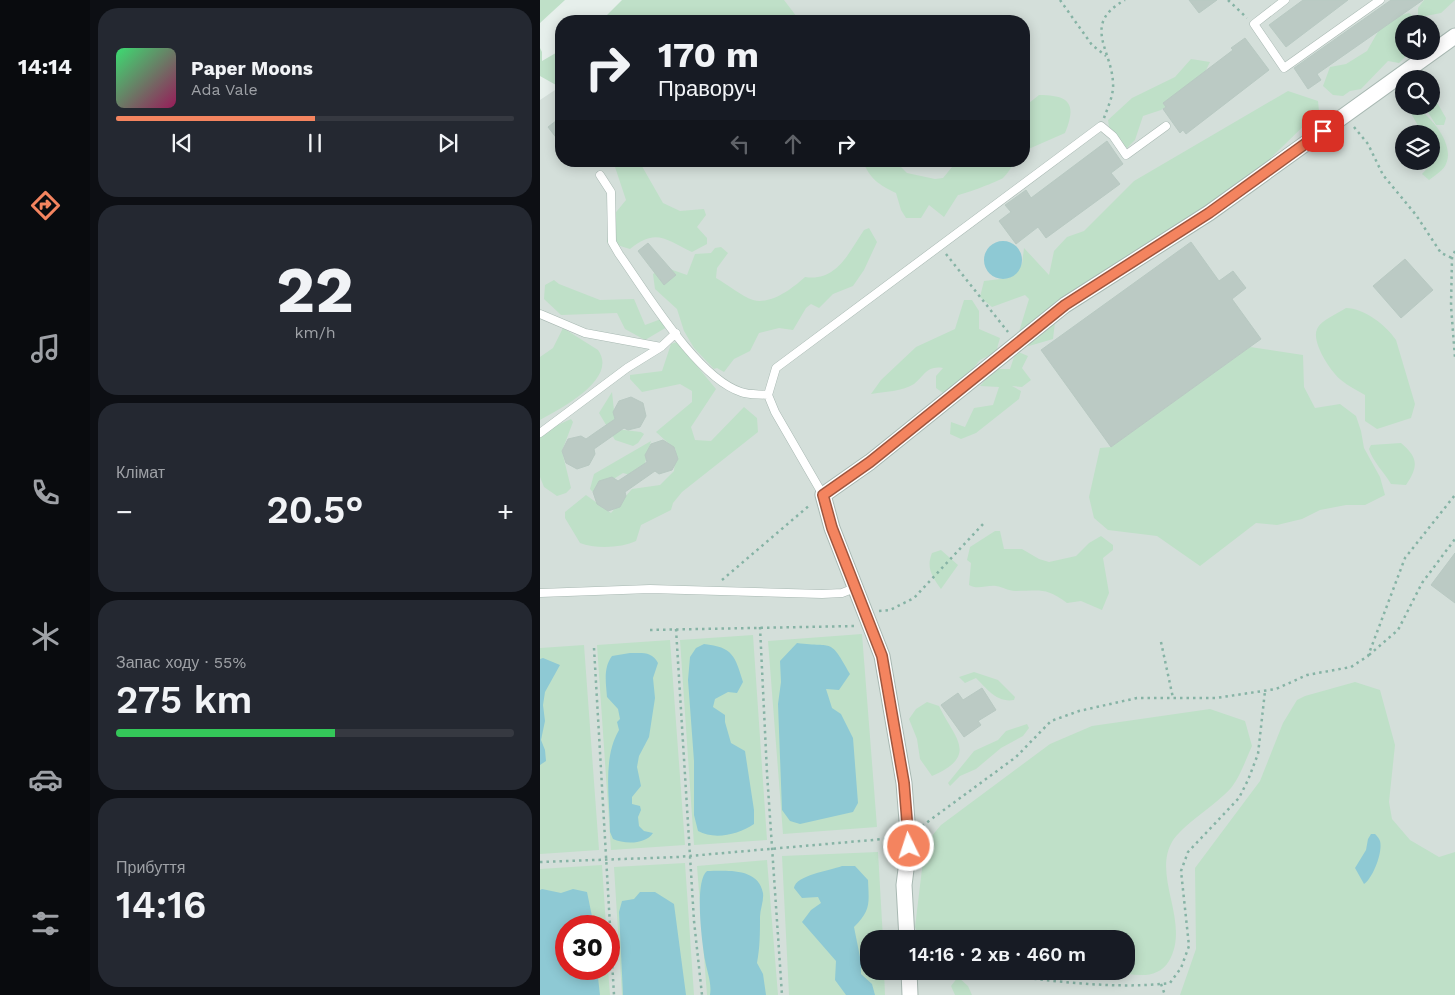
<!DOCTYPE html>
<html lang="uk">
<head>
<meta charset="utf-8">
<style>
  :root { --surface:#171b24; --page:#242831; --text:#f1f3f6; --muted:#9ea1a6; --line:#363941; --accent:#f4845f }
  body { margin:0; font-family:"Work Sans",sans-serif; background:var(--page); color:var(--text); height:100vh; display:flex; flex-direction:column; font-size:19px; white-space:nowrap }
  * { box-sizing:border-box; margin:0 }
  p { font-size:16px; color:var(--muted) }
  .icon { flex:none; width:28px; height:28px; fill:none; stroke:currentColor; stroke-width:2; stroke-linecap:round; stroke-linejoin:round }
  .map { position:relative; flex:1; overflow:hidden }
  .sheet { display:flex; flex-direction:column; gap:8px; padding:8px; background:#0d0f14; width:450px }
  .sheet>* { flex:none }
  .top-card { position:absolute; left:15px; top:15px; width:475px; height:152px; border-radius:20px; box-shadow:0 2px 12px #0003; background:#171b24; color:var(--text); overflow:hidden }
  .fabs { position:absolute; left:855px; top:15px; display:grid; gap:10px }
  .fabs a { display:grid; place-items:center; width:45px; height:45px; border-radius:50%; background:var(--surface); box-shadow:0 2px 12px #0003; font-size:25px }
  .speed { position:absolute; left:15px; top:915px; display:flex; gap:10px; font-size:25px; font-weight:700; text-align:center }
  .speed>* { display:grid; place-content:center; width:65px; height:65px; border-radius:50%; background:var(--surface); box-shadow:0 2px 12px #0003; line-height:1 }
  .speed .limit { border:8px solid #d22; background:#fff; color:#111 }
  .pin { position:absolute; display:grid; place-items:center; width:42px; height:42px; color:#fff; margin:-21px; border-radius:10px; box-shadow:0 2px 8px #0006 }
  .me { position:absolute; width:55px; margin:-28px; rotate:356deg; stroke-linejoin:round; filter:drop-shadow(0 0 4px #0008) }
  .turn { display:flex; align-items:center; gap:18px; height:105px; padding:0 20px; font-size:22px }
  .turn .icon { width:65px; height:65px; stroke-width:2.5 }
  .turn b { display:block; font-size:35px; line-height:42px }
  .lanes { display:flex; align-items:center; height:48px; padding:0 20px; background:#0003; justify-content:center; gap:25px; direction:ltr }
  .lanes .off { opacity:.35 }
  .big { font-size:38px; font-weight:600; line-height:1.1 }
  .sheet .tile { flex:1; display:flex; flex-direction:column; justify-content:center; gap:8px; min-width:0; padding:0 18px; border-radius:20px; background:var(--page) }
  .sheet .dial { align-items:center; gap:0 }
  .dial b { font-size:65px; line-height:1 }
  .song { display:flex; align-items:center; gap:15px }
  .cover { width:60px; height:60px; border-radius:8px; background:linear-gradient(135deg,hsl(140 70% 55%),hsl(330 70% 35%)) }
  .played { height:5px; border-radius:2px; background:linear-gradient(90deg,var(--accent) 50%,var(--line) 50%) }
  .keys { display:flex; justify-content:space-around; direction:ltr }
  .heat { display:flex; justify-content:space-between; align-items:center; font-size:28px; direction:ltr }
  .charge { height:8px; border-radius:4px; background:linear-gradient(90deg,#34c759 55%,var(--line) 0) }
  .trip { position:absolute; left:320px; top:930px; width:275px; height:50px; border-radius:20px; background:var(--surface); box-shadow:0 2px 12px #0003; font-weight:600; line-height:50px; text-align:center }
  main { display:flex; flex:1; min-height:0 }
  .dock { display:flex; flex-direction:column; width:90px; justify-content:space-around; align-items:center; background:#090b0e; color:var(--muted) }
  .dock .icon { width:35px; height:35px }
  .dock .on { color:var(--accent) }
  .dock b { font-size:22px; color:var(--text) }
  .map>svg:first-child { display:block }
</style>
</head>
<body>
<main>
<nav class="dock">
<b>14:14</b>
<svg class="icon on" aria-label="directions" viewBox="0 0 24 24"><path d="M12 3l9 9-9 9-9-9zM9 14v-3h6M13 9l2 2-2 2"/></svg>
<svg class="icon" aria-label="music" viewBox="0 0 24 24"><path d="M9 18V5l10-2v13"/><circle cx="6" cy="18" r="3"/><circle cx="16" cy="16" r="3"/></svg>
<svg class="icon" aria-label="phone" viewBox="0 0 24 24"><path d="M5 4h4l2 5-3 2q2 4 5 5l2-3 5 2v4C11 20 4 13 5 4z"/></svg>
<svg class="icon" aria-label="climate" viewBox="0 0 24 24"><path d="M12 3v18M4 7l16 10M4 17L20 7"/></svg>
<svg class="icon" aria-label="car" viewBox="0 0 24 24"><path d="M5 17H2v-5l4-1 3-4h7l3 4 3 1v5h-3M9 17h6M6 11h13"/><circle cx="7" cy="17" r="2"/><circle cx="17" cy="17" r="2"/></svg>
<svg class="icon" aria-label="filters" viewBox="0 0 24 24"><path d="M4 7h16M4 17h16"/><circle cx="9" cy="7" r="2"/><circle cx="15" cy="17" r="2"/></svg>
</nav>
<section class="sheet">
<div class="tile">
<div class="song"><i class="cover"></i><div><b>Paper Moons</b><p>Ada Vale</p></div></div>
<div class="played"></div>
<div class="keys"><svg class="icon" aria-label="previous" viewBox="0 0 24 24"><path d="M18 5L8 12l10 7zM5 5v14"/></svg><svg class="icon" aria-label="pause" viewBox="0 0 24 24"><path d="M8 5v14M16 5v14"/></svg><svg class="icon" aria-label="next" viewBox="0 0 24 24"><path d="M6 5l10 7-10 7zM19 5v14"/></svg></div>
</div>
<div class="tile dial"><b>22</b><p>km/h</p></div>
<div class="tile"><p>Клімат</p>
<div class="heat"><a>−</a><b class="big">20.5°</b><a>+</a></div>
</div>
<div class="tile"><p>Запас ходу · 55%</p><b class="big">275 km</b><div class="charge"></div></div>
<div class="tile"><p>Прибуття</p><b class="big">14:16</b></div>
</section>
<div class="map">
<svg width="915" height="995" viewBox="0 0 915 995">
  <rect width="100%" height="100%" fill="#e6efeb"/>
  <path fill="#d4dfda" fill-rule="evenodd" d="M149,0H915V995H0V100L21,86V161H484V21H117ZM864,24H891V51H864ZM864,79H891V106H864ZM864,134H891V161H864ZM26,926H69V969H26ZM329,939H586V971H329Z"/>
  <path fill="#bfe0c8" d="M0,0H25L0,23Z
    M82,0H244L260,21H66L67,15Z
    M884,0H915L901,13L881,17L878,15V8Z
    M869,13L878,20L879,24H864V51H871L859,63L848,61L821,89L810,91L803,96L793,95L783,86L790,67L806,64L827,51L840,28L862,15Z
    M0,48L2,52V61L21,50V76L16,85L0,76Z
    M651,59L670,62L659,84L621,110L603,116L595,140L587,148L571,139L568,120L592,98L635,77Z
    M748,91L778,101L779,111L692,196L478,335L489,299L485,295L452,307L440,297L444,281L469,278L482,264L484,248L509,275L514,251L527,237L544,231L594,181Z
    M892,94L906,118L904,125H896L884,106H891Z
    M499,95C530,95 537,104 525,133L484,151V107Z
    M874,106C891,116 915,144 906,164C904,170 894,176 889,180L882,174L894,161L891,134H883L869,110Z
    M80,161H99L123,203L140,211L164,209L166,215L157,227L167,238V244L152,252C125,239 116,228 90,249L67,242L72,217L86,200L75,167Z
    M323,161H355L367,173L395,179L403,178L417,161H476C472,166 468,173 463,178C459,181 425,194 418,195L404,217L389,205L381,218H366L361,210L356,193C339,185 329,178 323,161Z
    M329,228L337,242L324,270L313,286L293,294L279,308L271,304L266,308L253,330L239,328L219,333L210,351L194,359L184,372L177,368L174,369L154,348L144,331L137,309L115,289L113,274L124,267L147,275L155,254L171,253L175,248L181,247L188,253L177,268L176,278C187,284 201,296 213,300C231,305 253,288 265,277C297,282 309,252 324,230Z
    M14,280L19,284L60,300L94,299L105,325L121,319L127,327L105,340L85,329L77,313L21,315L4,299L5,285Z
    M424,300H432L439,311V329L460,338L456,352L440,360L413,393H403L396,388V376L403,368C387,365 384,376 374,384C364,391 343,392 331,394L341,380L376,347L415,329Z
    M806,308C824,308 846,325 856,340L875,404L871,418L837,429L825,421V395C817,390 808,386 801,380C791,372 771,342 777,329C781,320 797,314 806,308Z
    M515,322L513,339L489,346L482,342Z
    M23,328L58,350C79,379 20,409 0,420V357L13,348Z
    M137,342L176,389L151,427L155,440L171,441L204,407L217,418L218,432L142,492L133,503L131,510L101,525L96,541C82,548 55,549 40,543L25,518V512L46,495L71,513L92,489L120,485L134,471L136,450L116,432L152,402V391L140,384L102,392L90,379V375L122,371L131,344Z
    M710,347L763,355L764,387L775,408L800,404L816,416L821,431L824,448L840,477L845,495L825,505H806L780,510L762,519L737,525L716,523L660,566L617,536L568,530L554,518L549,497L560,448L571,447Z
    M476,351L488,356L482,368L491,380L482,387L472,386L481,391L479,399L436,433L421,439L410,434L411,422L425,427L434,408L453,405L459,387L440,386L455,369H470Z
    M72,392L76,429L101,432L104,434L98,443L93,446L75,440L59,413Z
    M31,419L33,422L22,451L31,488L26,493L17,496L4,487L0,477V433Z
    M111,441L101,478L83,473L53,492L50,489L54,474Z
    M861,443C879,458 878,467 866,485L851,484C844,472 833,462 829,449L831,445Z
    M455,531H460L464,549H482L499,559L509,562L536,556L549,543L561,536L573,545V550L563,558L569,593L562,610L541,601L527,603C505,587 501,591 475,591C469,591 463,587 456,586C447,585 437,590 429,585L431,563L427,560L430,547Z
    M401,550L418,565L401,589C392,576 386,568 392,553Z
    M322,634L337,827L243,834L228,641Z
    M213,635L227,840L154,845L140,640Z
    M130,640L145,845L71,850L57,645Z
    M44,645L59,850L0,854V648Z
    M434,672L458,680L475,697L474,700C457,703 447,689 436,678L425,683L419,677Z
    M815,682L840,690L855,745L849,802L852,819L870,840L899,857L915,852V995H640L656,949L655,868L720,781L743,723L757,700L765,696Z
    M387,702L399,706C414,738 440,755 392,776L380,759L377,739L369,719L376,709Z
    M670,709L705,721L712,746C706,759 700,777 691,788C677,804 641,826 632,842C612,877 651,923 629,961C617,981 593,975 573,971H586V939H380L375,927L385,844L401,825L510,744L552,726Z
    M487,724L489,728L483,736L461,748L436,769L420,776L410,786L408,783L434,751L458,740L466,731Z
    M338,852L343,939H329V971H344L345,995H249L242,856Z
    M227,860L238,995H167L157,866Z
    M145,863L154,995H82L74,867Z
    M62,865L66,926H26V969H68L70,995H0V869Z
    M418,977L428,986L432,995H415L411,986Z"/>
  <path fill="#8ec9d4" d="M444 260a19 19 0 1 1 38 0a19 19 0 1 1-38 0Z
    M257,643C295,648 289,637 310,674L299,690L286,689L292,708L301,714L313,738L318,803L313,812L260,824L250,821L242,810L238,704L241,682L240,661Z
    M164,644C193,647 195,656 203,682L197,693L188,692L175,699L173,707L185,715V722L191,743L205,751L214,810V824C198,835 174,840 158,831L154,815V761L148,680L150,657L156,648Z
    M90,653C102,653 112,651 118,663L113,678L115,698L109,737L99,756L97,767L101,786L92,797V804L100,806L101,810L98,817L99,826L104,831L113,833C105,845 84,844 73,839L70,832C70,799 62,759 79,730L77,722L80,719L78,709L67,697C66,683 63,668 72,656Z
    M3,658L20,665L5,692L3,705L5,721L1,740L5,750L6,761L0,765V659Z
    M831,834H835C837,836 839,838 840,841C843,852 833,878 824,884L815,868L826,850L828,839Z
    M302,866H315L328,880C329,904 331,910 314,927L321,962V974L332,984L335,995H306L295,980L296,961L262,922L271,910L281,903L278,897L262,898L254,888C256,875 289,871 302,866Z
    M167,871C186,871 218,867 223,893C224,901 220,909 220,917C220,933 220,947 217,963L223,974L226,995H170C172,983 167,972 165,960C162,943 154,881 167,871Z
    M2,889L21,893L33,889L47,892L54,926H26V969H57L60,995H0V890Z
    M100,892H115L134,904L146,995H83L79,912L82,901L94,899Z"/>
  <path fill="#bbcac4" stroke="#b8c9c2" d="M649,0H677L659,13Z
    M763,0H808L746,47L729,25Z
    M851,0H883L777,74L781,80L768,89L754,68Z
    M705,38L729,70L646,134L643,130L640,133L623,109L626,107L623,103L693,50L691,48Z
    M21,117V144L8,127Z
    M567,141L583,164L571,173L580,184L506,238L498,227L476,244L459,221L471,212L465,205L486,190L491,198Z
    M651,242L679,281L693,271L706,288L692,299L721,339L571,447L501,350Z
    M108,243L136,275L124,285L98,251Z
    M865,259L893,290L861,318L833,286Z
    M91,397L103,403L106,416L100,427L88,430L84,428L54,449L55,454L49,465L37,469L26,463L22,451L28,439L41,436L46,439L56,432L75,419L73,412L79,401Z
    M123,440L134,447L138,459L132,470L119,474L115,471L85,492L86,496L80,507L68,511L57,504L53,492L59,481L72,477L78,481L107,462L105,455L111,444Z
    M915,553V603L891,585Z
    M442,688L456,710L438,721L441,725L424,737L401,705L418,693L423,700Z"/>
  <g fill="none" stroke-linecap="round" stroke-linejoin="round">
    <g stroke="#a8b8b2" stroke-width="9">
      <path id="service" d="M745,0L714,24L744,68L840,0
        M60,175L71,192L72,242L79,254C106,292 157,378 201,392C208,395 219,394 228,395L236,368L561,126L573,136L586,155L626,126
        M0,314L45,333L121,347
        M228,395L235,412L283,495
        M0,433L87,368L121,347L136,333
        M0,593L110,589L282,594L302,593L315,588"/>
    </g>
    <g stroke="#a8b8b2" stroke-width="17">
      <path id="minor" d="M367,939L364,885L369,846L364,783L342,656L292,528L283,495L330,462L525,305L669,213L915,36
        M369,971L370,995"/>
    </g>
    <path stroke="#86b3a5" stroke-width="2.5" stroke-dasharray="2.5 4" stroke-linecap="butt" d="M520,0L552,45L566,56
      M688,0L707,18
      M564,118C568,107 574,94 573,83C572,50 541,24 585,0
      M814,127L828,144L843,175L876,215L901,253L912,258
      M915,251L912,258L911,306L915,358
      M406,254L468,332
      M182,580L271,504
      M339,611L350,610L374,598L444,523
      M220,627L227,773L242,995
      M136,629L154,921L162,995
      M110,630L315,626
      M621,642L633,698
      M54,648L74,995
      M829,655L858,630L882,583L915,539
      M382,826L476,757L511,721L539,711L597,698H676L736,689L767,675L811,667L828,656L865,558L915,495
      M0,862L138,857L355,838
      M423,971C488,977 566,991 630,983L641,968L649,946L641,871L648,852L699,798L708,780L718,754L725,691
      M383,973L407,971
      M621,984L625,995"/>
    <use href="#service" stroke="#fff" stroke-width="8"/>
    <use href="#minor" stroke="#fff" stroke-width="15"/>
  </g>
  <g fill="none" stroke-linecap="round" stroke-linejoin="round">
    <g stroke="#9f563e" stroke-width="12">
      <path id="route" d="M369,846L364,783L342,656L292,528L283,495L330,462L525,305L669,213L783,131"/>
    </g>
    <use href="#route" stroke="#f4845f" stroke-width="9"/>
  </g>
</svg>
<div class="fabs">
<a><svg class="icon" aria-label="sound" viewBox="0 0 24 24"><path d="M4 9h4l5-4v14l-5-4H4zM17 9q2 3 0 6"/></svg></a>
<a><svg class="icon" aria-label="search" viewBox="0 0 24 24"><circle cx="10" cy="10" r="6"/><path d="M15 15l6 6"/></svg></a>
<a><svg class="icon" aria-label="layers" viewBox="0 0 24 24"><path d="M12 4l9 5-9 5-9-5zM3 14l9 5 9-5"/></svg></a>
</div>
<div class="speed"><div class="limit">30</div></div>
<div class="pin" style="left:783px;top:131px;background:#d93025"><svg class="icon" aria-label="arrive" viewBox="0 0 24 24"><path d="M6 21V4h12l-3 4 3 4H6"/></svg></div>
<svg class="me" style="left:369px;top:846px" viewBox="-20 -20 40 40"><circle r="17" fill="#f4845f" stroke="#fff" stroke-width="3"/><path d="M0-11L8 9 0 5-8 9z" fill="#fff"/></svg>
<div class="trip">14:16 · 2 хв · 460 m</div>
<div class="top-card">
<div class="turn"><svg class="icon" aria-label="right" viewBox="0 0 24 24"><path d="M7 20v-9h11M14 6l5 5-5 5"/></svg><div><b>170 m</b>Праворуч</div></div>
<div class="lanes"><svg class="icon off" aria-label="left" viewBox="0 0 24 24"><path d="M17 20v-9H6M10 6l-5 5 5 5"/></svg><svg class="icon off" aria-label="ahead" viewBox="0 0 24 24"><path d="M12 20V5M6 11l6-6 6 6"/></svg><svg class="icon" aria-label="right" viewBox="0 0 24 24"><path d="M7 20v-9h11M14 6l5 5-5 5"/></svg></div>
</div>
</div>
</main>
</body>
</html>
